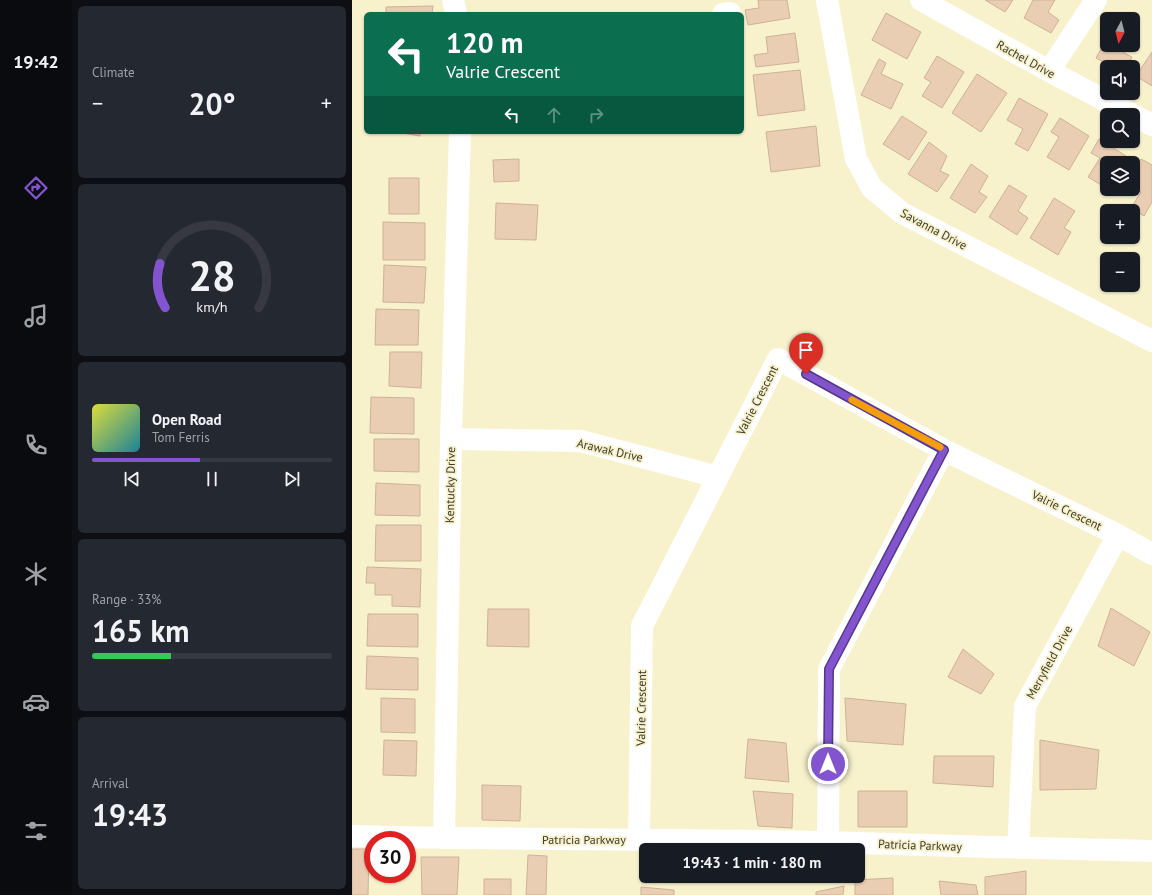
<!DOCTYPE html>
<html lang="en">
<head>
<meta charset="utf-8">
<style>
  :root { --surface:#171b24; --page:#242831; --text:#f1f3f6; --muted:#9ea1a6; --line:#363941; --accent:#8255ce }
  body { margin:0; font-family:"PT Sans",sans-serif; background:var(--page); color:var(--text); height:100vh; display:flex; flex-direction:column; font-size:15px; white-space:nowrap }
  * { box-sizing:border-box; margin:0 }
  p { font-size:13px; color:var(--muted) }
  .icon { flex:none; width:22px; height:22px; fill:none; stroke:currentColor; stroke-width:2; stroke-linecap:round; stroke-linejoin:round }
  .map { position:relative; flex:1; overflow:hidden }
  .drawer { display:flex; flex-direction:column; gap:6px; padding:6px; background:#0d0f14; width:280px }
  .drawer>* { flex:none }
  .top-card { position:absolute; left:12px; top:12px; width:380px; height:122px; border-radius:6px; box-shadow:0 1px 3px #0004; background:#0b6e4f; color:#fff; overflow:hidden }
  .needle { width:26px; rotate:187deg }
  .tools { position:absolute; left:748px; top:12px; display:grid; gap:8px }
  .tools a { display:grid; place-items:center; width:40px; height:40px; border-radius:6px; background:var(--surface); box-shadow:0 1px 3px #0004; font-size:20px }
  .speed { position:absolute; left:12px; top:831px; display:flex; gap:8px; font-size:20px; font-weight:700; text-align:center }
  .speed>* { display:grid; place-content:center; width:52px; height:52px; border-radius:50%; background:var(--surface); box-shadow:0 1px 3px #0004; line-height:1 }
  .speed .limit { border:6px solid #d22; background:#fff; color:#111 }
  .pin { position:absolute; display:grid; place-items:center; width:34px; height:34px; color:#fff; margin:-41px -17px; border-radius:50% 50% 50% 0; rotate:-45deg; box-shadow:0 0 4px #0007 }
  .pin .icon { rotate:45deg }
  .me { position:absolute; width:44px; margin:-22px; rotate:0deg; stroke-linejoin:round; filter:drop-shadow(0 0 3px #0008) }
  .turn { display:flex; align-items:center; gap:14px; height:84px; padding:0 16px; font-size:18px }
  .turn .icon { width:52px; height:52px; stroke-width:2.5 }
  .turn b { display:block; font-size:28px; line-height:34px }
  .lanes { display:flex; align-items:center; height:38px; padding:0 16px; background:#0003; justify-content:center; gap:20px; direction:ltr }
  .lanes .off { opacity:.35 }
  .big { font-size:30px; font-weight:600; line-height:1.1 }
  .drawer .card { flex:1; display:flex; flex-direction:column; justify-content:center; gap:6px; min-width:0; padding:0 14px; border-radius:6px; background:var(--page) }
  .drawer .dial { align-items:center; gap:0 }
  .dial svg { height:104px; overflow:visible; fill:none; stroke:var(--line); stroke-width:7; stroke-linecap:round; text-anchor:middle }
  .dial text { fill:var(--text); stroke:none }
  .song { display:flex; align-items:center; gap:12px }
  .cover { width:48px; height:48px; border-radius:6px; background:linear-gradient(135deg,hsl(60 70% 55%),hsl(190 70% 35%)) }
  .played { height:4px; border-radius:2px; background:linear-gradient(90deg,var(--accent) 45%,var(--line) 45%) }
  .keys { display:flex; justify-content:space-around; direction:ltr }
  .heat { display:flex; justify-content:space-between; align-items:center; font-size:22px; direction:ltr }
  .charge { height:6px; border-radius:3px; background:linear-gradient(90deg,#34c759 33%,var(--line) 0) }
  .trip { position:absolute; left:287px; top:843px; width:226px; height:40px; border-radius:6px; background:var(--surface); box-shadow:0 1px 3px #0004; font-weight:600; line-height:40px; text-align:center }
  main { display:flex; flex:1; min-height:0 }
  .tab-bar { display:flex; flex-direction:column; width:72px; justify-content:space-around; align-items:center; background:#090b0e; color:var(--muted) }
  .tab-bar .icon { width:28px; height:28px }
  .tab-bar .selected { color:var(--accent) }
  .tab-bar b { font-size:18px; color:var(--text) }
  .map>svg:first-child { display:block }
</style>
</head>
<body>
<main>
<nav class="tab-bar">
<b>19:42</b>
<svg class="icon selected" aria-label="directions" viewBox="0 0 24 24"><path d="M12 3l9 9-9 9-9-9zM9 14v-3h6M13 9l2 2-2 2"/></svg>
<svg class="icon" aria-label="music" viewBox="0 0 24 24"><path d="M9 18V5l10-2v13"/><circle cx="6" cy="18" r="3"/><circle cx="16" cy="16" r="3"/></svg>
<svg class="icon" aria-label="phone" viewBox="0 0 24 24"><path d="M5 4h4l2 5-3 2q2 4 5 5l2-3 5 2v4C11 20 4 13 5 4z"/></svg>
<svg class="icon" aria-label="climate" viewBox="0 0 24 24"><path d="M12 3v18M4 7l16 10M4 17L20 7"/></svg>
<svg class="icon" aria-label="car" viewBox="0 0 24 24"><path d="M5 17H2v-5l4-1 3-4h7l3 4 3 1v5h-3M9 17h6M6 11h13"/><circle cx="7" cy="17" r="2"/><circle cx="17" cy="17" r="2"/></svg>
<svg class="icon" aria-label="filters" viewBox="0 0 24 24"><path d="M4 7h16M4 17h16"/><circle cx="9" cy="7" r="2"/><circle cx="15" cy="17" r="2"/></svg>
</nav>
<section class="drawer">
<div class="card"><p>Climate</p>
<div class="heat"><a>−</a><b class="big">20°</b><a>+</a></div>
</div>
<div class="card dial"><svg viewBox="0 0 100 80">
<path d="M14 69A42 42 0 1 1 86 69"/>
<path d="M14 69A42 42 0 0 1 10 35" stroke="#8255ce"/>
<text x="50" y="56" font-size="32" font-weight="700">28</text>
<text x="50" y="72" font-size="11">km/h</text>
</svg></div>
<div class="card">
<div class="song"><i class="cover"></i><div><b>Open Road</b><p>Tom Ferris</p></div></div>
<div class="played"></div>
<div class="keys"><svg class="icon" aria-label="previous" viewBox="0 0 24 24"><path d="M18 5L8 12l10 7zM5 5v14"/></svg><svg class="icon" aria-label="pause" viewBox="0 0 24 24"><path d="M8 5v14M16 5v14"/></svg><svg class="icon" aria-label="next" viewBox="0 0 24 24"><path d="M6 5l10 7-10 7zM19 5v14"/></svg></div>
</div>
<div class="card"><p>Range · 33%</p><b class="big">165 km</b><div class="charge"></div></div>
<div class="card"><p>Arrival</p><b class="big">19:43</b></div>
</section>
<div class="map">
<svg width="800" height="895" viewBox="0 0 800 895">
  <rect width="100%" height="100%" fill="#f7f1cc"/>
  <path fill="#eaceb3" stroke="#cdb298" d="M406,0H435L438,18L396,25L393,10L407,8Z
    M633,0H661L653,12Z
    M681,0H703L696,12L707,20L699,33L672,18Z
    M81,6L80,14H34V7Z
    M534,13L569,32L555,59L520,40Z
    M443,33L447,62L404,67L402,55L416,53L414,37Z
    M755,38V45H776L772,53L780,57L775,67H761L744,58Z
    M800,52V86L784,76Z
    M585,56L612,72L590,108L570,96L579,82L572,78Z
    M527,59L534,63L529,74L551,84L539,109L509,95Z
    M448,70L453,110L406,116L401,75Z
    M625,74L655,93L629,132L600,113Z
    M667,98L696,114L676,151L663,144L671,129L655,120Z
    M550,116L575,132L557,160L531,144Z
    M708,118L737,136L717,170L695,157L707,137L699,132Z
    M464,126L468,166L419,172L414,132Z
    M45,132H68V136Z
    M747,139L774,156L769,163H755V186L754,188L736,177L748,158L739,153Z
    M577,142L595,156L588,171L597,175L585,192L556,174Z
    M167,159V181L142,182L141,160Z
    M789,159L800,165V202L792,216L779,208L789,192L781,187V172Z
    M619,164L636,176L627,192L635,197L623,213L598,198Z
    M37,178H67V214H37Z
    M657,185L675,196L666,211L676,218L665,235L637,217Z
    M702,198L723,211L712,228L719,232L706,255L678,238Z
    M144,203L186,205L184,240L143,239Z
    M31,222L73,223V260H31Z
    M32,265L74,267L72,303L31,302Z
    M24,309L67,310L66,345H23Z
    M38,352H70L69,388L37,386Z
    M19,397L62,398V434L18,433Z
    M22,439H67V472L22,471Z
    M24,483L68,485V516L23,515Z
    M24,525H69V561H23Z
    M15,567L69,569L68,607L40,606V595H23V583H14Z
    M759,608L798,632L782,666L746,646Z
    M136,609H177V647L135,646Z
    M16,614H66V647L15,646Z
    M611,649L642,674L629,694L596,677Z
    M15,656L66,658V690L14,689Z
    M29,698L63,699V733L29,732Z
    M493,698L554,704L551,745L495,741Z
    M396,739L434,743L437,782L393,778Z
    M32,740L65,741L64,776L31,775Z
    M688,740L747,750L744,789L688,790Z
    M582,756H642L641,787L581,783Z
    M130,785L169,786L168,821L130,820Z
    M401,791L441,794L440,828L406,826Z
    M506,791H555V827H506Z
    M0,849H17L16,895H0Z
    M176,855L195,856L194,895H174Z
    M69,857H107L105,895H70Z
    M674,871V895H633V877Z
    M541,878V895H503V880Z
    M132,879H159V895H132Z
    M587,881L624,885L626,895H589Z
    M492,886L491,895H464V892Z
    M289,887L322,890V895H289Z"/>
  <g fill="none" stroke-linecap="round" stroke-linejoin="round">
    <path stroke="#fff" stroke-width="22" d="M101,0L104,14
      M475,0L504,159L520,188L550,213L800,341
      M569,0L697,71L781,115
      M371,14L378,13
      M697,71L744,0
      M781,115L800,125
      M99,439L229,441L366,477
      M0,836C158,840 316,839 474,842C583,845 691,849 800,851
      M92,838L99,439L108,132
      M287,839L290,626L426,359L592,450L766,535L800,554
      M476,842L477,669L592,450
      M666,848L673,706L766,535"/>
  </g>
  <g fill="none" stroke-linecap="round" stroke-linejoin="round">
    <g stroke="#543786" stroke-width="10">
      <path id="route" d="M454,374L592,450L477,669L476,764"/>
    </g>
    <use href="#route" stroke="#8255ce" stroke-width="7"/>
    <path stroke="#f59e0b" stroke-width="7" d="M500,400L588,447"/>
  </g>
  <g text-anchor="middle" dominant-baseline="central" stroke-width="3.5" stroke-linejoin="round" paint-order="stroke">
    <g font-size="12" fill="#3c3a2c" stroke="#f7f1cc">
      <text transform="translate(674 59) rotate(29)">Rachel Drive</text>
      <text transform="translate(582 229) rotate(28)">Savanna Drive</text>
      <text transform="translate(405 400) rotate(-63)">Valrie Crescent</text>
      <text transform="translate(258 450) rotate(13)">Arawak Drive</text>
      <text transform="translate(98 485) rotate(-89)">Kentucky Drive</text>
      <text transform="translate(715 510) rotate(26)">Valrie Crescent</text>
      <text transform="translate(697 662) rotate(-61)">Merryfield Drive</text>
      <text transform="translate(289 708) rotate(-89)">Valrie Crescent</text>
      <text x="232" y="839">Patricia Parkway</text>
      <text transform="translate(568 845) rotate(2)">Patricia Parkway</text>
    </g>
  </g>
</svg>
<div class="tools">
<a><svg class="needle" viewBox="-14 -14 28 28"><path d="M0-13l5 13h-10z" fill="#e53935"/><path d="M0 13l5-13h-10z" fill="#9ea1a6"/></svg></a>
<a><svg class="icon" aria-label="sound" viewBox="0 0 24 24"><path d="M4 9h4l5-4v14l-5-4H4zM17 9q2 3 0 6"/></svg></a>
<a><svg class="icon" aria-label="search" viewBox="0 0 24 24"><circle cx="10" cy="10" r="6"/><path d="M15 15l6 6"/></svg></a>
<a><svg class="icon" aria-label="layers" viewBox="0 0 24 24"><path d="M12 4l9 5-9 5-9-5zM3 14l9 5 9-5"/></svg></a>
<a>+</a>
<a>−</a>
</div>
<div class="speed"><div class="limit">30</div></div>
<div class="pin" style="left:454px;top:374px;background:#d93025"><svg class="icon" aria-label="arrive" viewBox="0 0 24 24"><path d="M6 21V4h12l-3 4 3 4H6"/></svg></div>
<svg class="me" style="left:476px;top:764px" viewBox="-20 -20 40 40"><circle r="17" fill="#8255ce" stroke="#fff" stroke-width="3"/><path d="M0-11L8 9 0 5-8 9z" fill="#fff"/></svg>
<div class="trip">19:43 · 1 min · 180 m</div>
<div class="top-card">
<div class="turn"><svg class="icon" aria-label="left" viewBox="0 0 24 24"><path d="M17 20v-9H6M10 6l-5 5 5 5"/></svg><div><b>120 m</b>Valrie Crescent</div></div>
<div class="lanes"><svg class="icon" aria-label="left" viewBox="0 0 24 24"><path d="M17 20v-9H6M10 6l-5 5 5 5"/></svg><svg class="icon off" aria-label="ahead" viewBox="0 0 24 24"><path d="M12 20V5M6 11l6-6 6 6"/></svg><svg class="icon off" aria-label="right" viewBox="0 0 24 24"><path d="M7 20v-9h11M14 6l5 5-5 5"/></svg></div>
</div>
</div>
</main>
</body>
</html>
